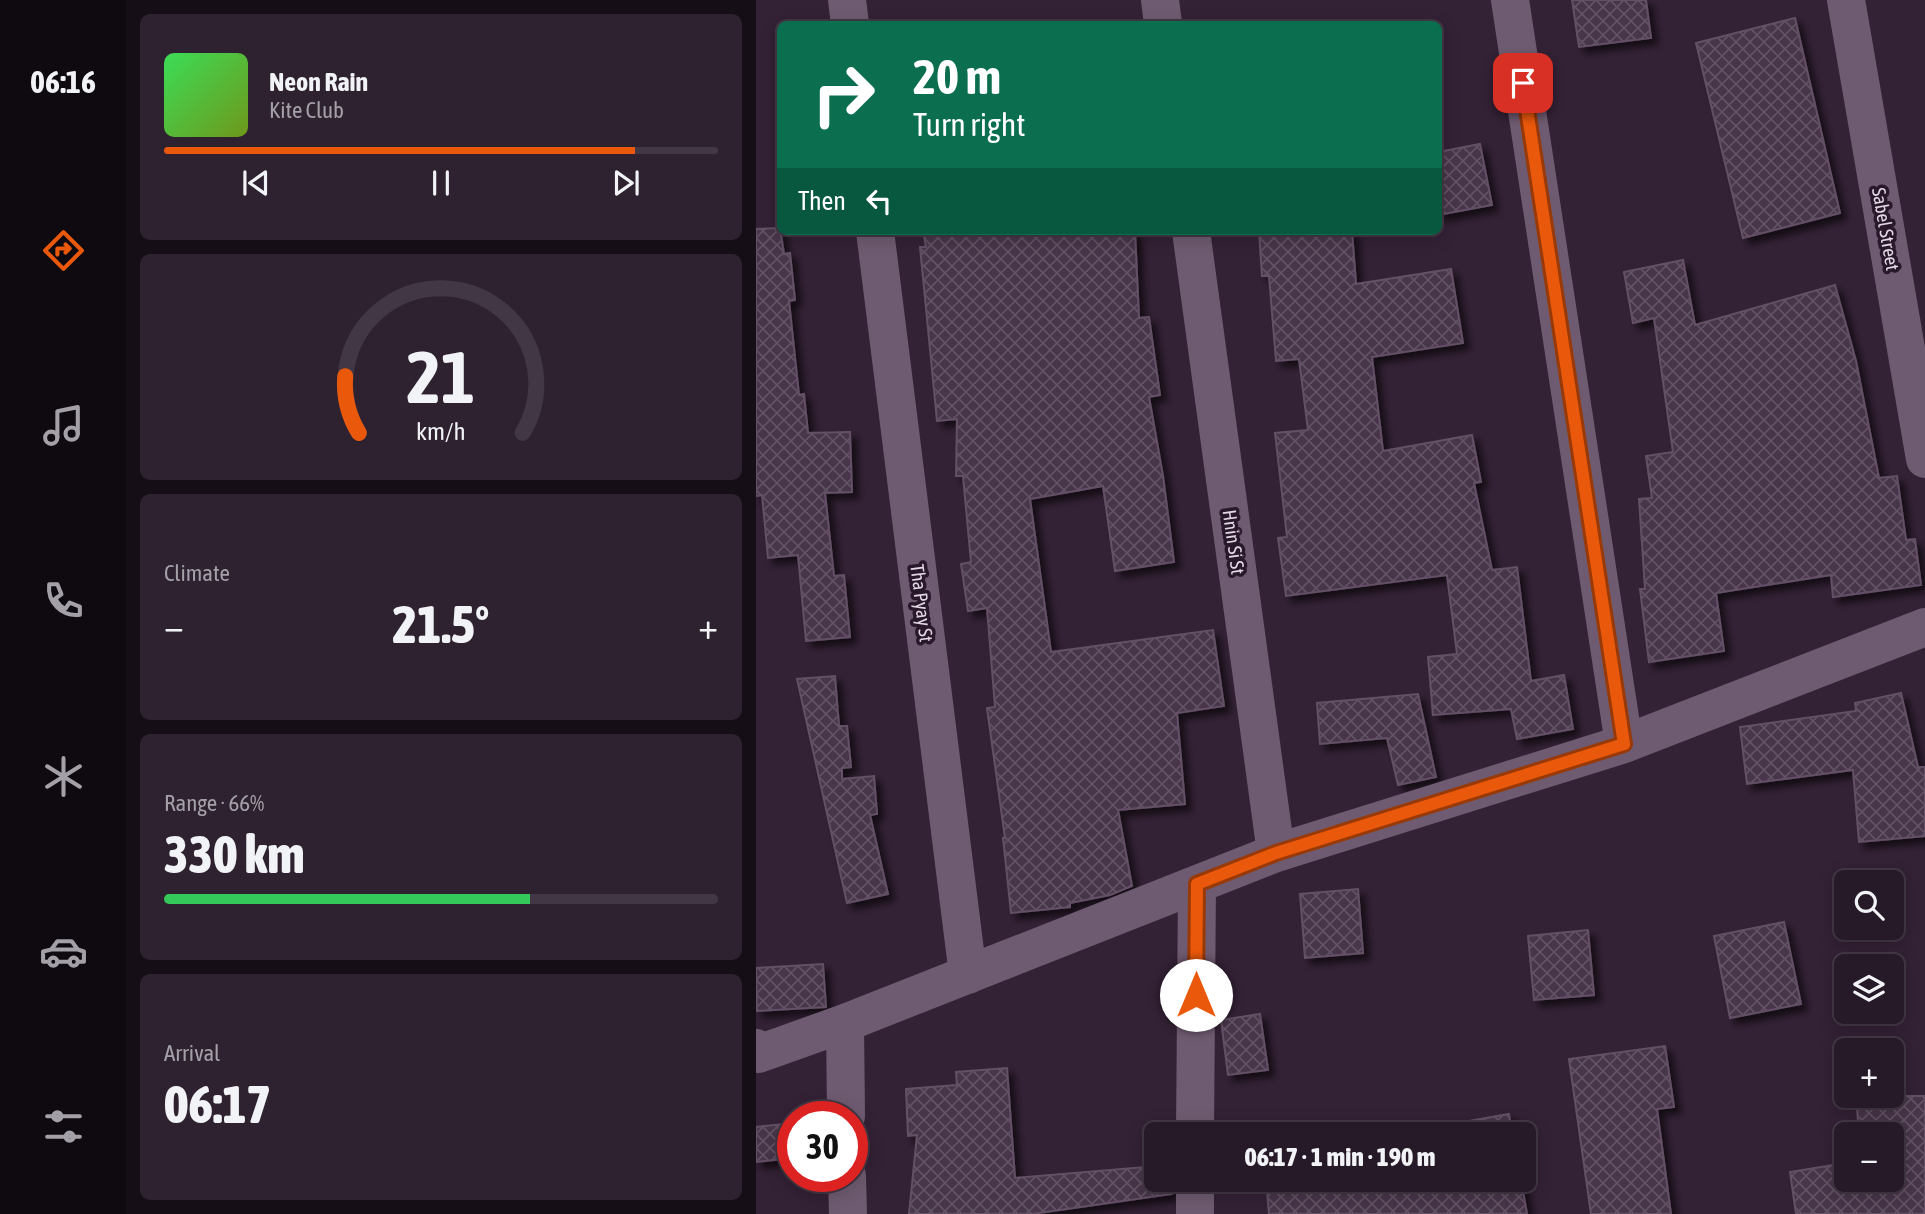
<!DOCTYPE html>
<html lang="en">
<head>
<meta charset="utf-8">
<style>
  :root { --surface:#261928; --page:#2e2230; --text:#f1f3f6; --muted:#a4a0a8; --line:#423845; --accent:#ea580c }
  body { margin:0; font-family:"Asap Condensed",sans-serif; background:var(--page); color:var(--text); height:100vh; display:flex; flex-direction:column; font-size:26px; white-space:nowrap }
  * { box-sizing:border-box; margin:0 }
  p { font-size:23px; color:var(--muted) }
  .icon { flex:none; width:38px; height:38px; fill:none; stroke:currentColor; stroke-width:2; stroke-linecap:round; stroke-linejoin:round }
  .map { position:relative; flex:1; overflow:hidden }
  .details { display:flex; flex-direction:column; gap:14px; padding:14px; background:#150e16; width:630px }
  .details>* { flex:none }
  .banner { position:absolute; left:21px; top:21px; width:665px; height:214px; border-radius:10px; box-shadow:0 4px 18px #0003,0 0 0 2px var(--line); background:#0b6e4f; color:#fff; overflow:hidden }
  .controls { position:absolute; left:1078px; top:870px; display:grid; gap:14px }
  .controls a { display:grid; place-items:center; width:70px; height:70px; border-radius:10px; background:var(--surface); box-shadow:0 4px 18px #0003,0 0 0 2px var(--line); font-size:35px }
  .speed { position:absolute; left:21px; top:1101px; display:flex; gap:14px; font-size:35px; font-weight:700; text-align:center }
  .speed>* { display:grid; place-content:center; width:91px; height:91px; border-radius:50%; background:var(--surface); box-shadow:0 4px 18px #0003,0 0 0 2px var(--line); line-height:1 }
  .speed .limit { border:10px solid #d22; background:#fff; color:#111 }
  .pin { position:absolute; display:grid; place-items:center; width:60px; height:60px; color:#fff; margin:-30px; border-radius:14px; box-shadow:0 4px 10px #0006 }
  .me { position:absolute; width:77px; margin:-38px; rotate:0deg; stroke-linejoin:round; filter:drop-shadow(0 0 5px #0008) }
  .turn { display:flex; align-items:center; gap:24px; height:147px; padding:0 21px; font-size:32px }
  .turn .icon { width:91px; height:91px; stroke-width:2.5 }
  .turn b { display:block; font-size:49px; line-height:60px }
  .then { display:flex; align-items:center; height:66px; padding:0 21px; background:#0003; gap:14px; font-size:26px }
  .big { font-size:52px; font-weight:800; line-height:1.1 }
  .details .widget { flex:1; display:flex; flex-direction:column; justify-content:center; gap:10px; min-width:0; padding:0 24px; border-radius:10px; background:var(--page) }
  .details .dial { align-items:center; gap:0 }
  .dial svg { height:182px; overflow:visible; fill:none; stroke:var(--line); stroke-width:7; stroke-linecap:round; text-anchor:middle }
  .dial text { fill:var(--text); stroke:none }
  .song { display:flex; align-items:center; gap:21px }
  .cover { width:84px; height:84px; border-radius:10px; background:linear-gradient(135deg,hsl(130 70% 55%),hsl(80 70% 35%)) }
  .played { height:7px; border-radius:4px; background:linear-gradient(90deg,var(--accent) 85%,var(--line) 85%) }
  .keys { display:flex; justify-content:space-around; direction:ltr }
  .heat { display:flex; justify-content:space-between; align-items:center; font-size:38px; direction:ltr }
  .charge { height:10px; border-radius:5px; background:linear-gradient(90deg,#34c759 66%,var(--line) 0) }
  .trip { position:absolute; left:388px; top:1122px; width:392px; height:70px; border-radius:10px; background:var(--surface); box-shadow:0 4px 18px #0003,0 0 0 2px var(--line); font-weight:800; line-height:70px; text-align:center }
  main { display:flex; flex:1; min-height:0 }
  .menu { display:flex; flex-direction:column; width:126px; justify-content:space-around; align-items:center; background:#0f0a10; color:var(--muted) }
  .menu .icon { width:49px; height:49px }
  .menu .selected { color:var(--accent) }
  .menu b { font-size:32px; color:var(--text) }
  .map>svg:first-child { display:block }
</style>
</head>
<body>
<main>
<nav class="menu">
<b>06:16</b>
<svg class="icon selected" aria-label="directions" viewBox="0 0 24 24"><path d="M12 3l9 9-9 9-9-9zM9 14v-3h6M13 9l2 2-2 2"/></svg>
<svg class="icon" aria-label="music" viewBox="0 0 24 24"><path d="M9 18V5l10-2v13"/><circle cx="6" cy="18" r="3"/><circle cx="16" cy="16" r="3"/></svg>
<svg class="icon" aria-label="phone" viewBox="0 0 24 24"><path d="M5 4h4l2 5-3 2q2 4 5 5l2-3 5 2v4C11 20 4 13 5 4z"/></svg>
<svg class="icon" aria-label="climate" viewBox="0 0 24 24"><path d="M12 3v18M4 7l16 10M4 17L20 7"/></svg>
<svg class="icon" aria-label="car" viewBox="0 0 24 24"><path d="M5 17H2v-5l4-1 3-4h7l3 4 3 1v5h-3M9 17h6M6 11h13"/><circle cx="7" cy="17" r="2"/><circle cx="17" cy="17" r="2"/></svg>
<svg class="icon" aria-label="filters" viewBox="0 0 24 24"><path d="M4 7h16M4 17h16"/><circle cx="9" cy="7" r="2"/><circle cx="15" cy="17" r="2"/></svg>
</nav>
<section class="details">
<div class="widget">
<div class="song"><i class="cover"></i><div><b>Neon Rain</b><p>Kite Club</p></div></div>
<div class="played"></div>
<div class="keys"><svg class="icon" aria-label="previous" viewBox="0 0 24 24"><path d="M18 5L8 12l10 7zM5 5v14"/></svg><svg class="icon" aria-label="pause" viewBox="0 0 24 24"><path d="M8 5v14M16 5v14"/></svg><svg class="icon" aria-label="next" viewBox="0 0 24 24"><path d="M6 5l10 7-10 7zM19 5v14"/></svg></div>
</div>
<div class="widget dial"><svg viewBox="0 0 100 80">
<path d="M14 69A42 42 0 1 1 86 69"/>
<path d="M14 69A42 42 0 0 1 8 44" stroke="#ea580c"/>
<text x="50" y="56" font-size="32" font-weight="700">21</text>
<text x="50" y="72" font-size="11">km/h</text>
</svg></div>
<div class="widget"><p>Climate</p>
<div class="heat"><a>−</a><b class="big">21.5°</b><a>+</a></div>
</div>
<div class="widget"><p>Range · 66%</p><b class="big">330 km</b><div class="charge"></div></div>
<div class="widget"><p>Arrival</p><b class="big">06:17</b></div>
</section>
<div class="map">
<svg width="1169" height="1214" viewBox="0 0 1169 1214">
  <defs>
    <pattern id="building-cross-hatch" width="8" height="8" patternUnits="userSpaceOnUse" patternTransform="scale(1.75)"><rect width="8" height="8" fill="#473549"/><path d="M0 0l8 8M0 8l8-8" fill="none" stroke="#615263"/></pattern>
    <filter id="shadow"><feDropShadow dx="6" dy="6" stdDeviation="3.5" flood-color="#0009"/></filter>
  </defs>
  <rect width="100%" height="100%" fill="#332135"/>
  <path fill="url(#building-cross-hatch)" stroke="#645066" stroke-width="2" filter="url(#shadow)" d="M816,0H890L895,38L823,47Z
    M1039,18L1084,213L987,238L940,43Z
    M724,144L736,205L682,215V152Z
    M24,228L28,254L34,253L39,300L33,301L43,395L48,394L52,433L94,432L96,492L69,493L78,576L88,575L94,637L50,641L42,555L12,558L6,495L0,496V229Z
    M167,231H379L383,318L393,317L404,395L393,397L407,476L418,562L359,571L347,486L274,499L295,652L457,630L468,706L421,713L429,804L362,810L376,886L354,895L314,903V907L255,913L247,838H249L231,708L239,707L231,608L212,611L205,564L215,562L207,476H200L201,419L181,421L164,247H170Z
    M503,231H596L600,284L695,269L707,343L616,357L627,451L716,435L725,482L718,483L736,570L761,567L775,681L808,675L817,729L761,739L755,709L677,715L672,657L701,654L691,575L530,596L522,538L531,537L519,433L552,430L543,359L520,361L513,276H506Z
    M927,260L939,325L1079,285L1100,361L1123,478L1141,476L1150,540L1159,539L1165,585L1077,597L1075,575L960,593L968,651L893,662L884,589H889L883,499L896,498L890,456L917,452L898,318L877,323L868,272Z
    M79,676L83,726H91L95,767L86,768V779L118,776L121,814L114,815L132,894L91,903L41,679Z
    M1145,693L1162,767H1169V836L1103,842L1097,770L991,784L984,727L1100,711L1099,703Z
    M662,694L680,777L642,785L631,738L564,744L561,703Z
    M602,889L607,953L549,958L544,894Z
    M1028,922L1045,1004L974,1018L958,936Z
    M832,930L838,995L778,1000L772,936Z
    M67,964L70,1007L1,1011L0,968Z
    M504,1014L512,1070L472,1075L465,1020Z
    M909,1046L918,1107L901,1109L915,1214H835L813,1059Z
    M251,1068L259,1178L401,1166V1180H414L416,1194L276,1214H153L161,1135L152,1136L150,1089L201,1085L200,1072Z
    M1100,1096H1169V1214H1040L1034,1172L1090,1163V1180H1136V1134H1103Z
    M753,1114L756,1134H692L690,1125Z
    M37,1123V1158L0,1162V1127Z
    M510,1180H765L771,1214H513Z"/>
  <g fill="none" stroke-linecap="round" stroke-linejoin="round">
    <path stroke="#6f5b71" stroke-width="38" d="M91,0L94,24
      M404,0L407,24
      M754,0L868,744
      M1090,0L1169,459
      M119,231L212,975
      M435,231L520,853
      M89,1023L90,1116
      M0,1048L2,1054L89,1023L520,853L868,744L1169,627
      M439,1134L441,884
      M91,1176L92,1214
      M439,1214V1180"/>
  </g>
  <g fill="none" stroke-linecap="round" stroke-linejoin="round">
    <g stroke="#983908" stroke-width="18">
      <path id="route" d="M440,995L441,884L520,853L868,744L767,83"/>
    </g>
    <use href="#route" stroke="#ea580c" stroke-width="12"/>
  </g>
  <g text-anchor="middle" dominant-baseline="central" stroke-width="7" stroke-linejoin="round" paint-order="stroke">
    <g font-size="19" fill="#e3d7e4" stroke="#29182b">
      <text transform="translate(1130 229) rotate(80)">Sabel Street</text>
      <text transform="translate(478 542) rotate(82)">Hnin Si St</text>
      <text transform="translate(166 603) rotate(83)">Tha Pyay St</text>
    </g>
  </g>
</svg>
<div class="controls">
<a><svg class="icon" aria-label="search" viewBox="0 0 24 24"><circle cx="10" cy="10" r="6"/><path d="M15 15l6 6"/></svg></a>
<a><svg class="icon" aria-label="layers" viewBox="0 0 24 24"><path d="M12 4l9 5-9 5-9-5zM3 14l9 5 9-5"/></svg></a>
<a>+</a>
<a>−</a>
</div>
<div class="speed"><div class="limit">30</div></div>
<div class="pin" style="left:767px;top:83px;background:#d93025"><svg class="icon" aria-label="arrive" viewBox="0 0 24 24"><path d="M6 21V4h12l-3 4 3 4H6"/></svg></div>
<svg class="me" style="left:440px;top:995px" viewBox="-20 -20 40 40"><circle r="19" fill="#fff"/><path d="M0-13L10 11 0 6-10 11z" fill="#ea580c"/></svg>
<div class="trip">06:17 · 1 min · 190 m</div>
<div class="banner">
<div class="turn"><svg class="icon" aria-label="right" viewBox="0 0 24 24"><path d="M7 20v-9h11M14 6l5 5-5 5"/></svg><div><b>20 m</b>Turn right</div></div>
<div class="then">Then<svg class="icon" aria-label="left" viewBox="0 0 24 24"><path d="M17 20v-9H6M10 6l-5 5 5 5"/></svg></div>
</div>
</div>
</main>
</body>
</html>
